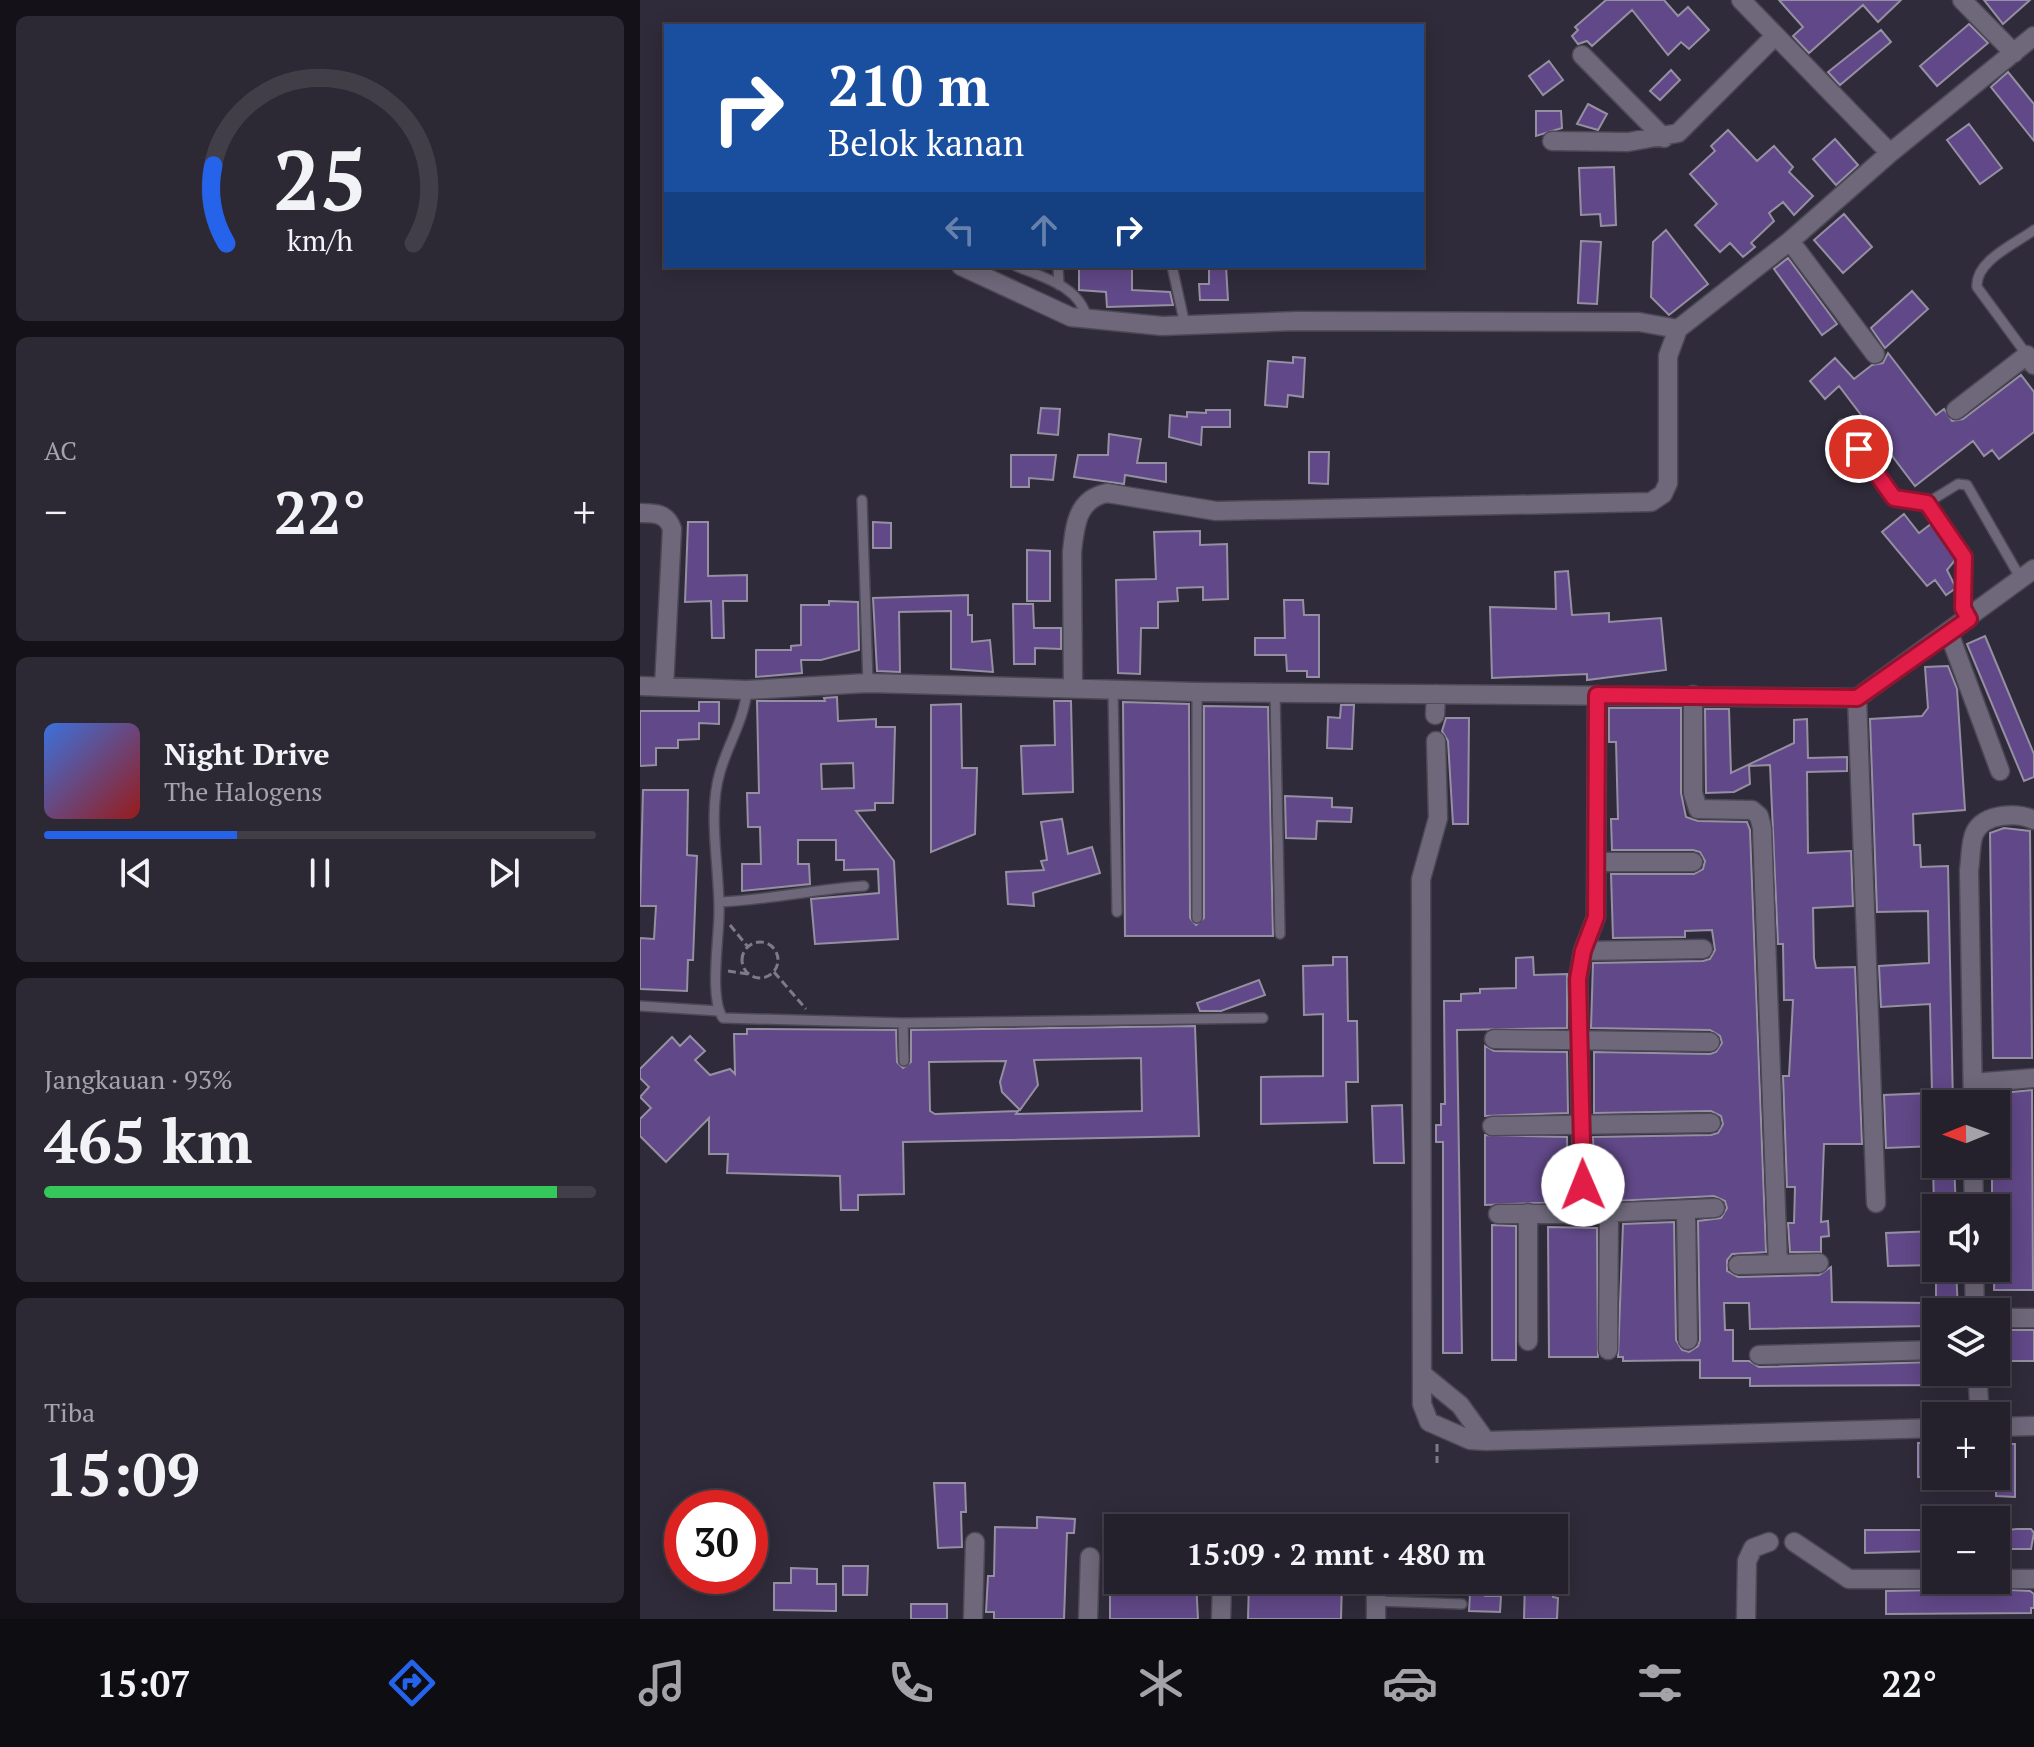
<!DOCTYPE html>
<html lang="id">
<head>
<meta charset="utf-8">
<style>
  :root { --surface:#24202c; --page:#2c2834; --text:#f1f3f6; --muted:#a3a3a9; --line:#413e48; --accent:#2563eb }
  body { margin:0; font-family:"PT Serif",serif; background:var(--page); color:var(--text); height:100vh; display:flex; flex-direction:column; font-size:30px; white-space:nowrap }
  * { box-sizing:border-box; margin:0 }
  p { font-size:26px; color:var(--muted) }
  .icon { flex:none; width:44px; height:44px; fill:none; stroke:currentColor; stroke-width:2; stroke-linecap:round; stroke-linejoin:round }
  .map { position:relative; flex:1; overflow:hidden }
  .panel { display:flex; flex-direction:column; gap:16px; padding:16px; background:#141218; width:640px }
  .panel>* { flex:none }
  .top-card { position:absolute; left:24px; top:24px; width:760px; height:244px; border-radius:0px; box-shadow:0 4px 20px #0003,0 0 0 2px var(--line); background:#1a4fa0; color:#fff; overflow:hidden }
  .needle { width:52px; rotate:269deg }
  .fabs { position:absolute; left:1282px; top:1090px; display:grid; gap:16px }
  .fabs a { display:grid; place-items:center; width:88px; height:88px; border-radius:0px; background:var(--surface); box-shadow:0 4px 20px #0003,0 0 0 2px var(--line); font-size:40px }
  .speed { position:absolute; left:24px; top:1490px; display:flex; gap:16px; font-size:40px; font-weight:700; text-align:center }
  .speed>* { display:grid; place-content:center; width:104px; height:104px; border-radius:50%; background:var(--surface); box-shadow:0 4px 20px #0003,0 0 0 2px var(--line); line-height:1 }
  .speed .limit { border:12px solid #d22; background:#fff; color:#111 }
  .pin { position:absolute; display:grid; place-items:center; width:68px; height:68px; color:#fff; margin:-34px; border:4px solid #fff; border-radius:50%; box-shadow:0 2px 8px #0007 }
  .me { position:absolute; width:88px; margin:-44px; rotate:359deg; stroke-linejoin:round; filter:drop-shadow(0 0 6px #0008) }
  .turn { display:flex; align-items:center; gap:28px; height:168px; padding:0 32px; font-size:36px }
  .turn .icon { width:104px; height:104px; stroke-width:2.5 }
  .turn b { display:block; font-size:56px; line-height:68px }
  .lanes { display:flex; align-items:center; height:76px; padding:0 32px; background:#0003; justify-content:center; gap:40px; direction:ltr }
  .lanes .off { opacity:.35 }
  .big { font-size:60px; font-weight:600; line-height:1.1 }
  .panel .tile { flex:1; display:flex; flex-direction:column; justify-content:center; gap:12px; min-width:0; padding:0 28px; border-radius:12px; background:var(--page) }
  .panel .dial { align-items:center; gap:0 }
  .dial svg { height:208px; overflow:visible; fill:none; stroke:var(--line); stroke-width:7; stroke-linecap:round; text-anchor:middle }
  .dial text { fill:var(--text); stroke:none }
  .song { display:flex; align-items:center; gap:24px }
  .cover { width:96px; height:96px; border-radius:12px; background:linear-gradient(135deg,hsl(220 70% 55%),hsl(0 70% 35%)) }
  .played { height:8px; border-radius:4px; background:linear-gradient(90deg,var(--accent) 35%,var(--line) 35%) }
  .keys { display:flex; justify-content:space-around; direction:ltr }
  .heat { display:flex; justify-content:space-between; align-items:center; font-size:44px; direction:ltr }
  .charge { height:12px; border-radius:6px; background:linear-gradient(90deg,#34c759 93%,var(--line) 0) }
  .trip { position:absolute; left:464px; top:1514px; width:464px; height:80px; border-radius:0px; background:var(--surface); box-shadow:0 4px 20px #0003,0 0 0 2px var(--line); font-weight:600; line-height:80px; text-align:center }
  .menu { display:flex; height:128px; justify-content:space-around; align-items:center; background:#0e0d12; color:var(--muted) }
  .menu .icon { width:56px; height:56px }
  .menu .selected { color:var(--accent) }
  .menu b { font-size:36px; color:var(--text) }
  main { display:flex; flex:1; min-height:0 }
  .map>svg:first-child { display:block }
</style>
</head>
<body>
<main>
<section class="panel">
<div class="tile dial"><svg viewBox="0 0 100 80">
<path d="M14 69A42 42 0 1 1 86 69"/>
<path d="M14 69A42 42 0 0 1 9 39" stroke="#2563eb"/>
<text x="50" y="56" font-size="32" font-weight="700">25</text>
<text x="50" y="72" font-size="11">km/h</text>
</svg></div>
<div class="tile"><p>AC</p>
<div class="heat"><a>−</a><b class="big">22°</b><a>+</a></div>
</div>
<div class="tile">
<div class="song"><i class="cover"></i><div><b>Night Drive</b><p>The Halogens</p></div></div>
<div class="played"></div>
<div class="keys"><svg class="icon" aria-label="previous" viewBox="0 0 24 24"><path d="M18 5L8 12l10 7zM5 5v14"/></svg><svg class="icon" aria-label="pause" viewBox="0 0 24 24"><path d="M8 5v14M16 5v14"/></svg><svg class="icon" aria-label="next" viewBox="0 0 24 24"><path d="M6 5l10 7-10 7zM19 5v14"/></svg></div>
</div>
<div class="tile"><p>Jangkauan · 93%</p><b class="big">465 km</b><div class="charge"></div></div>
<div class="tile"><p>Tiba</p><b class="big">15:09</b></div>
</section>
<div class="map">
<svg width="1394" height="1619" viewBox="0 0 1394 1619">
  <rect width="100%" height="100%" fill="#302b3a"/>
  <path fill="#614888" stroke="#958fa2" stroke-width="2" fill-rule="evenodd" d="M966,0H1024L1038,16L1048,7L1069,30L1049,49L1041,42L1028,55L992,10L952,46L947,41L938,44L932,36L938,30L935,27Z
    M1139,0H1261L1238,22L1223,5L1169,53L1153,36L1163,27Z
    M1344,0H1390L1363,24Z
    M1329,24L1348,43L1297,86L1280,66Z
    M1241,30L1251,42L1200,85L1188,72Z
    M909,61L923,80L903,95L889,76Z
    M1031,70L1040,80L1020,100L1010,91Z
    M1368,72L1394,104V141L1351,87Z
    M948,104L967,114L958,130L937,124Z
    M896,111H921L922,128L896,136Z
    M1329,124L1362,168L1340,184L1307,140Z
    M1088,130L1117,161L1134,146L1153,167L1149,172L1173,196L1154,215L1143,202L1129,213L1134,221L1111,243L1115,247L1103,257L1090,243L1080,252L1055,225L1077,204L1050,174L1075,151L1071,146Z
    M1195,139L1218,165L1196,185L1173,159Z
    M974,167L976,225L961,226L960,214L941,215L939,168Z
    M1204,214L1232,247L1203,273L1174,240Z
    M1026,230L1068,284L1029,315L1011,297L1013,242Z
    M941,241L961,242L957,304L938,303Z
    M1148,258L1197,324L1182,335L1134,269Z
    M439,266H492V290L530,292L533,305L467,307L466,292L439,290Z
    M569,266H586L588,300H560L559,284H569Z
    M1272,291L1288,309L1245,348L1231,328Z
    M1248,353L1296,415L1304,409L1312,421L1323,419L1381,375L1394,392V432L1359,459L1352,450L1344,456L1333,441L1275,486L1199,386L1185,399L1170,381L1195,358L1214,379L1232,365L1243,363Z
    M653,357L665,358L663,397L648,395L647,407L625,405L628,361L653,363Z
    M401,408L420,409L418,435L398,433Z
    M566,410H590V427H562L561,445L529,437L530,415L547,417V412L566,413Z
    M469,434L501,439L497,463H526V482L485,475L484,484L434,477L438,455H468Z
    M669,452H689L688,484L669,483Z
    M371,455H416L413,480L389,478V487H371Z
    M1264,514L1279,533L1291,524L1316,559L1307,570L1316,588L1306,595L1295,580L1287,586L1242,532Z
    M48,522H68V576L107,575V601H83L84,638H72L71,601L45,602Z
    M233,522L251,523V548H233Z
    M560,531V545L587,544L588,599L563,600V587L537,588L538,601L518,602V628H501L500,674L478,673L476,580L516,579L514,532Z
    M387,550L410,551V601H387Z
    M928,571L932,615L969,613V622L1021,618L1026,670L947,680V674L852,678L850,607L916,609L915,572Z
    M328,595V615H332V642L350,640L353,672L311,669V611L259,612L260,672L237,671L233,598Z
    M644,600H663L664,615H679V677H667V671H647L646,655H615V638H645Z
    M189,601L218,602L219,650L181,660H161L162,673L116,677V650H151V646L161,645V605H189Z
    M373,604H393L394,628H421V649L395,648V664H374Z
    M1345,636L1394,754V777L1384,781L1327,644Z
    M1308,666L1317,689L1325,810L1273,814L1274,845H1280L1281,867L1308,866L1313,1104H1296V1146L1246,1148L1244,1095L1292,1093L1290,1004L1241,1007L1239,966L1289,963L1288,911L1237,912L1230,719L1282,716L1288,708L1285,667Z
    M197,697L198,721L236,719V727H255L253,803H235V810L216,811L254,861L258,939L175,944L171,899L239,893L238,869L204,870V860H196V840H158V864H169L170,884L102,891V864H121L120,827H108L107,793H119L117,701H185L184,698ZM213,763L214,788L182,789L181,764Z
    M414,701H431L433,792L383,794L381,746L415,745Z
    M59,702H79V724L59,723V739L38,740V748H16V765L0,766V711H59Z
    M483,702L549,704L550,918L556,925L564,918V706L628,707L633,936H485Z
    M321,704L322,768H337L335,834L291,852V705Z
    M701,705H714L712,749L687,748L688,717L700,718Z
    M969,708H1041V793L1046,817L1058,821L1107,822L1110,830L1126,1252L1092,1254L1087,1260V1271L1098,1277L1179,1275L1191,1267L1192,1302L1290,1303L1291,1326L1110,1329L1109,1303H1084L1085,1330H1093V1361H1109L1119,1367L1296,1362V1372H1319V1385L1110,1386V1378H1060V1360L983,1361V1357H978L983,1224L1034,1222L1036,1340L1042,1350L1049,1352L1058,1346L1060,1340L1058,1221L1081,1218L1087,1208L1085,1201L1074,1196L955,1202L953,1137L1071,1135L1078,1133L1083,1124L1081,1116L1071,1111L954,1113V1052L1070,1054L1076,1052L1082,1043L1080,1036L1070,1030L951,1028L953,963L1063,961L1070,959L1075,950L1072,930L1045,931V937L973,938L971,874H1054L1063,869L1065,861L1060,852L1053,850H972L971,819H978L976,742H969Z
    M1065,709H1089L1091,773L1154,743V720L1167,719L1168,758L1207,757V771L1167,772L1168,853L1211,851L1213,906L1173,908L1174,958L1176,968L1215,967L1222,1144H1184L1181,1222L1188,1221L1189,1236L1181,1237V1252H1150L1148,1223H1154L1155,1187H1147L1143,1076H1149L1153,1000H1144L1143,944H1138L1130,765L1109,766L1110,784L1094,792L1066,793Z
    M806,718H829L828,824H813L808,741L802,731Z
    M3,790H48L47,855L57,856L53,960H48L47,991L0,989V938L14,939L16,906H0Z
    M645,796L692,798V807L712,808L711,822L677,821L676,839L646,838Z
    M422,819L428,854L452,847L460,873L393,893L394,906L368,904L366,872L404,870L401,861L407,860L401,822Z
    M1364,828L1390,831L1392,1058H1353L1350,833Z
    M693,957H707L708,1021H717L718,1082H706L707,1122L621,1124V1077L683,1076V1014L664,1015L663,966L693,965Z
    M893,957L894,975L927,974V1028L817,1030L822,1353H803V1142H796V1125H801V1104H805L804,1001H821V994L840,993V989L876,988V958Z
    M619,980L625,995L581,1011H560L557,1003Z
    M555,1026L559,1136L263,1142L264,1194L218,1195V1210H201L200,1176L87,1173L88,1154H69V1118L26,1162L0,1136V1119L11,1108L0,1097L9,1087L0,1078V1069L32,1037L40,1046L50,1036L65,1051L55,1060L70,1075L90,1069L95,1074L94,1034H107V1029L256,1030L257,1062L263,1068L271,1062V1030ZM501,1058L502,1111L376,1114L378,1111L295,1114L290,1111L289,1062L366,1061L360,1082L362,1092L380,1110L398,1085L394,1060Z
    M845,1046L854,1051L927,1052L928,1113L845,1116Z
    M1392,1090L1393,1290H1354L1356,1208L1352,1201V1164H1356V1104H1352V1094Z
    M762,1105L764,1163H734L732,1106Z
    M845,1135L927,1137L928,1202L845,1205Z
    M1293,1164H1314L1316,1208H1294Z
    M852,1225L876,1226V1360H852Z
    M908,1227L957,1228L958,1357H909Z
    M1296,1231V1265L1248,1266L1246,1233Z
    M1296,1268H1316L1318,1312H1296Z
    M1362,1330H1394V1361H1362Z
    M1278,1443H1296L1295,1477H1278Z
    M1356,1444H1375V1497L1356,1496Z
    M294,1483H325L326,1512H321L322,1547L298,1548Z
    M397,1517L435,1519L434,1533H427L424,1619H354V1612H346L348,1576H354L355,1527L397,1528Z
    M1377,1529H1391L1394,1533L1391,1549H1356V1531Z
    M1225,1530H1296V1551L1225,1553Z
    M203,1566H228L227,1595H203Z
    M151,1568L177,1569V1584H196V1611L134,1610V1583H151Z
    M470,1580H556L558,1619H470Z
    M609,1580H702L701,1619H608Z
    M804,1580H846L845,1596H861L860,1612L829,1611L830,1594L804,1593Z
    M885,1580H913V1597L918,1598L917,1619H884Z
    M1350,1589L1390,1591L1394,1594V1608H1391V1613L1246,1614V1591Z
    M271,1604H307V1619H271Z"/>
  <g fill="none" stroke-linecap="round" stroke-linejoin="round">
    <g stroke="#4c4855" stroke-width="12">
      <path id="service" d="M376,266C404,278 439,286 447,318
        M418,266L419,285
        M532,266L545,325
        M1387,355L1337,287C1335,261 1375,244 1394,230
        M1202,424L1254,498L1287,503L1324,557L1323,608L1328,618
        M222,500L228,683
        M1287,503L1318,484L1327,485L1381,579
        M107,690C104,720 88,744 80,772C67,815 80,869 79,914C79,938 69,999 83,1018L263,1023L623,1018
        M473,690L477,912
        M635,693L640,934
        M79,902C129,900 175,889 224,886
        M557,918V692
        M0,1006L79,1011
        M263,1023L264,1061
        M737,1601L822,1604"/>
    </g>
    <g stroke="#4c4855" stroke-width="21">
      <path id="minor" d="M1101,0L1250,153
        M1322,0L1374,53
        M942,55L1024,138
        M912,141L988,142L1038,133L1135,36
        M1150,241L1235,354
        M321,266L431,317L522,326L657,321L999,322L1038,329
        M1316,410L1387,355L1394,365
        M0,513C15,513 27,513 32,529L24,687
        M1309,633L1360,771
        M0,686L107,690L228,683L557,692L1217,698L1394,569
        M433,687L432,552C435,525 437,499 467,493L576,511L1011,502L1023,494L1028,483V356L1038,329L1150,241L1250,153L1394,36
        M1053,695V793L1058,809L1112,810L1119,816L1122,828L1138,1264
        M1217,698L1236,1203
        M795,715L796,694
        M796,741L798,818L781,879L782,1404L789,1422L830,1440L846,1441L1296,1428
        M956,862H1053
        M943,951L1063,949
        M854,1039L1070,1042
        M1333,1083L1394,1078
        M1333,1104L1329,870C1331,859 1330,841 1335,832C1345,813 1378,812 1394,820
        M852,1126L1071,1123
        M1333,1164L1334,1208
        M1046,1211L1048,1340
        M958,1213L1075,1208
        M858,1214H943L938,979L943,951L956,917L957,695
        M1098,1265L1179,1263
        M1334,1268L1335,1312
        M1356,1318H1394
        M888,1341V1213
        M968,1350L969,1213
        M1119,1355L1296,1350
        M1337,1372L1340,1416
        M782,1374L820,1405L846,1441
        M1356,1427L1394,1426
        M1154,1542L1209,1579H1296
        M1356,1579H1394
        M333,1619L335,1542
        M448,1619L450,1557
        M581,1619L582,1584
        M736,1619V1580
        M1106,1619L1107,1561L1113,1548L1129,1542"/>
    </g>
    <path stroke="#7e7a87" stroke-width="3" stroke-dasharray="8 4" stroke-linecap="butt" d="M90,925L108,947
      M102 960a18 18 0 1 1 36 0a18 18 0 1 1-36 0Z
      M88,971L108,974
      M134,972L166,1009
      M797,1444V1463"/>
    <use href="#service" stroke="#6e687a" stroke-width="9"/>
    <use href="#minor" stroke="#6e687a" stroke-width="18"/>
  </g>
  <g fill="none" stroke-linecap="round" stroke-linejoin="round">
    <g stroke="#92132f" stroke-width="20">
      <path id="route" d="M943,1185L938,979L943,951L956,917L957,695L1217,698L1329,619L1323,608L1324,557L1287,503L1254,498L1219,449"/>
    </g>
    <use href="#route" stroke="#e11d48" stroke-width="14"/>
  </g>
</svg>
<div class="fabs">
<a><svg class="needle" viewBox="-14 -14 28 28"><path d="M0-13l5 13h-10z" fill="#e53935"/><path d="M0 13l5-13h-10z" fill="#a3a3a9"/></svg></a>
<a><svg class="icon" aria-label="sound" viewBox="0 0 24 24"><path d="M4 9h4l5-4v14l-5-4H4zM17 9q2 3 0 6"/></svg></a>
<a><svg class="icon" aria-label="layers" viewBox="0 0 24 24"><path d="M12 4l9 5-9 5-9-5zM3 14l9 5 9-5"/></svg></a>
<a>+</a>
<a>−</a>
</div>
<div class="speed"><div class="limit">30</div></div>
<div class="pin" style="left:1219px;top:449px;background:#d93025"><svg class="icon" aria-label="arrive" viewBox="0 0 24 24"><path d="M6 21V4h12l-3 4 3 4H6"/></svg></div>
<svg class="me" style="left:943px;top:1185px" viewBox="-20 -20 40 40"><circle r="19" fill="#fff"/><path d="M0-13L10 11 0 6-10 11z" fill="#e11d48"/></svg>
<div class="trip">15:09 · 2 mnt · 480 m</div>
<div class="top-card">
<div class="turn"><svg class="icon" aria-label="right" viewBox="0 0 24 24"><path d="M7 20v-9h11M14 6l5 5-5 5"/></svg><div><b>210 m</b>Belok kanan</div></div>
<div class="lanes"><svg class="icon off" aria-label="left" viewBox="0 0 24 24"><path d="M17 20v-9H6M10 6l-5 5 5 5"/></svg><svg class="icon off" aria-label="ahead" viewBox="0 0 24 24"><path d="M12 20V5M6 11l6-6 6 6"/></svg><svg class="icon" aria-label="right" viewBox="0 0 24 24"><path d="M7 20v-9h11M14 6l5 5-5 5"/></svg></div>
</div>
</div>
</main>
<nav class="menu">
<b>15:07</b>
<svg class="icon selected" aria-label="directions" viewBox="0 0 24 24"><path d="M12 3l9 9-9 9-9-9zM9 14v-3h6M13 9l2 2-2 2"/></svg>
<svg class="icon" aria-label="music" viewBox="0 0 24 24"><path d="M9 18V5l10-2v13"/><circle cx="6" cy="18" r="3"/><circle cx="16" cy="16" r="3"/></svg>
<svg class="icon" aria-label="phone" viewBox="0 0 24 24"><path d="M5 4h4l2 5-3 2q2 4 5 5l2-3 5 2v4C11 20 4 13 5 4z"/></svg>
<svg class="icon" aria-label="climate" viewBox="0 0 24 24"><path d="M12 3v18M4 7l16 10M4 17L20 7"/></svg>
<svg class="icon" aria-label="car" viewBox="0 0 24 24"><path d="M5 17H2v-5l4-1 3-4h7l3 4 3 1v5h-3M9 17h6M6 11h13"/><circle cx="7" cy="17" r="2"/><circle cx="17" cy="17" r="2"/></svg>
<svg class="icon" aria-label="filters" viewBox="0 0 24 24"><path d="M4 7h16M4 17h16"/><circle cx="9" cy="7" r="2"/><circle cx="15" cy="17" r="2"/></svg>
<b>22°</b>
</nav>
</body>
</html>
